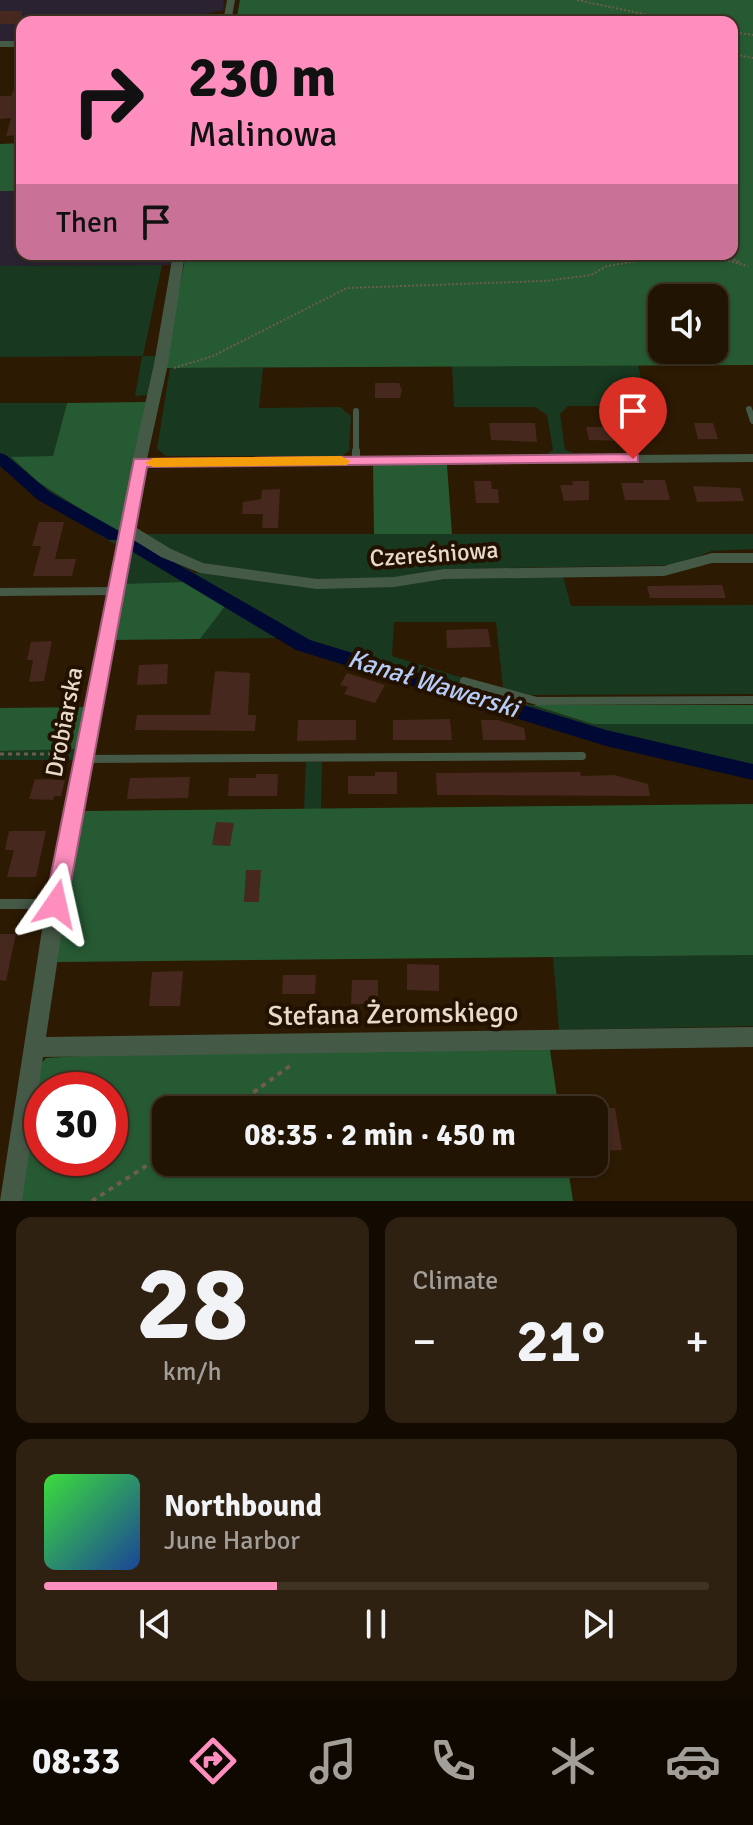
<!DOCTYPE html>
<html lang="en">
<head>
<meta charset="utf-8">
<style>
  :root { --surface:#221402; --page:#2e2111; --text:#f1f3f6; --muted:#a29e99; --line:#3f3324; --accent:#fd8ebe }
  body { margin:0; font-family:Signika,sans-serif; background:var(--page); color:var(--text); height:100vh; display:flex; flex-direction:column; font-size:30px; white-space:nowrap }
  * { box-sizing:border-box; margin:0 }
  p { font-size:26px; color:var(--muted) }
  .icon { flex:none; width:44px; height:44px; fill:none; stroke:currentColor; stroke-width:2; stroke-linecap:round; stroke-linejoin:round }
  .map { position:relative; height:1201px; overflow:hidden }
  .panel { display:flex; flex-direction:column; gap:16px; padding:16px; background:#130b01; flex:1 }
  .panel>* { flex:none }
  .guide { position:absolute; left:16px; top:16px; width:722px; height:244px; border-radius:16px; box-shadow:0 2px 6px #0004,0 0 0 2px var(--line); background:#fd8ebe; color:#111; overflow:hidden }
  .controls { position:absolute; left:648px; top:284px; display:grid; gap:16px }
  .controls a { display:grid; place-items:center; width:80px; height:80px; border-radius:16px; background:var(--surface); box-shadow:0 2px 6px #0004,0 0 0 2px var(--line); font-size:40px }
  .speed { position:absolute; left:24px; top:1072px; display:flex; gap:16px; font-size:40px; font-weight:700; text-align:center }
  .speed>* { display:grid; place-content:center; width:104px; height:104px; border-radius:50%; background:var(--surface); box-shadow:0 2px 6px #0004,0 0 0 2px var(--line); line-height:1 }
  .speed .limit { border:12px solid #d22; background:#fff; color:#111 }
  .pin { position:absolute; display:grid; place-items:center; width:68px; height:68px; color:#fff; margin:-82px -34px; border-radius:50% 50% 50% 0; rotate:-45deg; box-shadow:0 0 8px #0007 }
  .pin .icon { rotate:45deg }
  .me { position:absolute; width:88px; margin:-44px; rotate:11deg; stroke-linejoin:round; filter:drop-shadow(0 0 6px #0008) }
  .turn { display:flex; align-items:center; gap:28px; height:168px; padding:0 40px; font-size:36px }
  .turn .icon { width:104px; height:104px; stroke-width:2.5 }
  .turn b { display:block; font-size:56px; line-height:68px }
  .then { display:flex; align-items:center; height:76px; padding:0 40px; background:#0003; gap:16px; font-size:30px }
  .big { font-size:60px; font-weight:700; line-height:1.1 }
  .panel .widget { flex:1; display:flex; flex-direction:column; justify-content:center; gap:12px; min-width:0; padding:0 28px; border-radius:16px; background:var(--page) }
  .panel .dial { align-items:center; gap:0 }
  .dial b { font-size:104px; line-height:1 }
  .song { display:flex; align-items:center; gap:24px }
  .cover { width:96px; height:96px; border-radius:12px; background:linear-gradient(135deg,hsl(120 70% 55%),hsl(220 70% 35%)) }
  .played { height:8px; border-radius:4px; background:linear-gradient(90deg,var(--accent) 35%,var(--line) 35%) }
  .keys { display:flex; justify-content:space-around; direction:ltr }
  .heat { display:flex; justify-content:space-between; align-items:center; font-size:44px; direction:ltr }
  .panel .tiles { flex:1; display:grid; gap:16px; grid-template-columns:1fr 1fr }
  .widget:last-child { grid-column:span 2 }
  .trip { position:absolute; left:152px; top:1096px; width:456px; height:80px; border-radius:16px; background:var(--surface); box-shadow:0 2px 6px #0004,0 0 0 2px var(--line); font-weight:700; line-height:80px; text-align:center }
  .tabs { display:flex; height:128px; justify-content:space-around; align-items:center; background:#0e0801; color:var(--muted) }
  .tabs .icon { width:56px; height:56px }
  .tabs .active { color:var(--accent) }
  .tabs b { font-size:36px; color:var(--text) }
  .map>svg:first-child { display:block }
</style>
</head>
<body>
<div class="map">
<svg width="753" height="1201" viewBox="0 0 753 1201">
  <rect width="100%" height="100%" fill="#2d1a02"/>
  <path fill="#2b2231" d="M0,0H224L223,10L206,14L204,19L220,22H22V42H0Z
    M0,191H22V254H177L175,265L0,266Z"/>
  <path fill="#193820" d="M162,265L143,356H156L148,395L135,396L142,356L0,357V266Z
    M638,365L648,406H568L560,414L565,450L573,453L547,454L553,450L547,415L535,407H454L452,366Z
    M170,368H263L259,408L340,407L351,416L349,451L342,456H166L157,449Z
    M0,403H67L53,456L12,458L38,482L119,533L116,545L32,494L0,466Z
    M141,534H753V549L712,551L674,565L448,569L396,579H303L192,561Z
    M132,538L195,573L207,571L299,586L440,577L563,576L571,606L753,605V694L530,695L503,688L496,622H394L392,656L463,678L461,684L593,724H753V777L600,740L299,648L282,638L200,639L226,605L122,584Z
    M78,749L76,760H0V751Z
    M306,762H322L321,809H304Z
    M753,955V1026L559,1030L553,957Z"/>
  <path fill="#265a33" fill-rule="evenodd" d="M240,0H753V365L164,368L186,254H732V22H236ZM662,298H714V350H662Z
    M22,143V191H0V144Z
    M146,402L119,533L38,482L11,457L53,456L67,403Z
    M373,465H447L452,534H374Z
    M187,582L226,605L200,639L111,640L122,584Z
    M532,705H753V724H593Z
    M87,707L78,749L0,751V708Z
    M753,804V955L57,962L72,858L85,811Z
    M550,1050L559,1110H166V1162H567L573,1201H16L36,1069L46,1058L131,1053ZM42,1090H110V1158H42Z"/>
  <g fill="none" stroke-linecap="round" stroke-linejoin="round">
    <path fill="#000933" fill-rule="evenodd" d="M0,453L6,455L50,492L121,532L124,536L121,540H109L38,500L0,466Z
      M134,539L310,640L606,730L753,764V780L606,746L296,650L128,549L125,545L128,541Z"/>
  </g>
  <path fill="#46281e" d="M0,11H22V24H0Z
    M22,71V135L6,136L11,118L0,119V96H11Z
    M375,383H399L402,390L400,398H375Z
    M489,423H535L537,442L491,440Z
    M694,423H713L718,439H698Z
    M602,424H621L625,441L589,440L586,427H603Z
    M643,480H665L670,500H625L621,483H644Z
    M474,481H491L492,489H498L499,503H476Z
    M572,481H589V500L564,501L560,485H573Z
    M693,486L740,488L744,501L697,502Z
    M280,489L278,528H262L263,514H242L243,502L261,499L262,490Z
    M39,522H64L55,559H76L72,576H33L41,546H32Z
    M722,585L726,598H650L647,586Z
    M473,629H488L491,647L447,648L446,630Z
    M52,641L44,681L29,682L33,660H27L31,642Z
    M168,664L167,684L137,685L139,665Z
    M215,671L250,673L248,715H256L255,731L135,730L137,715H210Z
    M347,673L385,685L375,703L344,694L348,687L340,685Z
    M450,719L452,740H393V720Z
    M298,720H356V740L297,741Z
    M481,720H498L524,728L526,740H483Z
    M375,772H397V794H348V776H375Z
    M580,772L581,776L614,775L648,784L650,796L437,795L436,773Z
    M256,774H278L277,796H228L229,778H256Z
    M190,777L188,798L127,799L130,778Z
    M35,779L65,780L61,796H54L53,800L29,799Z
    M216,822L234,823L230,846L212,845Z
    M9,831H46L36,877H7L14,850H5Z
    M246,870H261L259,902H244Z
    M0,934H16L6,981L0,980Z
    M407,964L439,965V991L407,990Z
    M183,971L180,1006H149L152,972Z
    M283,975H316L315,994H282Z
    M352,980H378V1004H351Z
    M615,1108L622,1150L594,1151V1109Z"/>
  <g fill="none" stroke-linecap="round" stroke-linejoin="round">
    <path stroke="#6e5d49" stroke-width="2" stroke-dasharray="2 2" stroke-linecap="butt" d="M577,0L682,22
      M732,32L753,35
      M732,54L753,58
      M723,254L739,262
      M174,368L213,356L347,288L544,281L591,275L607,266L662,257L723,259L748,266"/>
    <path stroke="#6e5d49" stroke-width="3" stroke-dasharray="4 4" stroke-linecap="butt" d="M0,754H69"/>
    <path stroke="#6e5d49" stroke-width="4" stroke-dasharray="5 5" stroke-linecap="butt" d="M229,1110L294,1063
      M92,1201L166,1153"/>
    <path stroke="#455947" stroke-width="6" d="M749,409L753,421
      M356,411V453"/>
    <path stroke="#455947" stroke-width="8" d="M356,451V461
      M0,592L115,591
      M464,681L537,701L753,700
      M84,759L582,756"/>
    <path stroke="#455947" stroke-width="10" d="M0,904H55"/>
    <path fill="#455947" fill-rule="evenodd" d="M227,0H235L231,22H223Z
      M0,41H22V47H0Z
      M173,254H185L168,364L147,459L753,454V462L145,467L135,527L171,549L203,563L317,579L394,577L444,569L664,566L712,553H753V563H712L664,576L444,579L394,587L317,589L200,573L161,557L132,539L66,904L46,1037L753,1027V1047L43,1057L22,1201H0L46,904L132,463L154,364Z"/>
  </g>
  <path fill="#fd8ebe" stroke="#a45c7c" stroke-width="2" d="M633,454L638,455V462L147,467L67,904L64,910L56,913L48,910L45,904L134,459Z"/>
  <path fill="#f59e0b" d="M341,456L350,461L347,465L153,467L145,463L153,458Z"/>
  <g text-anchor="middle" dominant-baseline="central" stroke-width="8" stroke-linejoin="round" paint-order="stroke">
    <g font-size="24" fill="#e7dacb" stroke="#231100">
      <text transform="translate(434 554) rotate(-4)">Czereśniowa</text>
      <text transform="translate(64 722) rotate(-79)">Drobiarska</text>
    </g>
    <g font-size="26" font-style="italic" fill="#b5ccf9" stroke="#231100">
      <text transform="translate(433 684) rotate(17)">Kanał Wawerski</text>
    </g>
    <g font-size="28" fill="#e7dacb" stroke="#231100">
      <text transform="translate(393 1014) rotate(-1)">Stefana Żeromskiego</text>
    </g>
  </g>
</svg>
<div class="controls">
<a><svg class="icon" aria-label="sound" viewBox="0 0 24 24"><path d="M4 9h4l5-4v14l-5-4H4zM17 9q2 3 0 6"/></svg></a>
</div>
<div class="speed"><div class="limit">30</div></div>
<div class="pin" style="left:633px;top:459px;background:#d93025"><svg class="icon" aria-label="arrive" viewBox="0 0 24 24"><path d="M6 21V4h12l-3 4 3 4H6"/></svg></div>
<svg class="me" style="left:56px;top:904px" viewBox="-20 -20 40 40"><path d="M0-17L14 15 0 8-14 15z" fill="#fd8ebe" stroke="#fff" stroke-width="4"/></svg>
<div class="trip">08:35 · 2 min · 450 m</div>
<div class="guide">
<div class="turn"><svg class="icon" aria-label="right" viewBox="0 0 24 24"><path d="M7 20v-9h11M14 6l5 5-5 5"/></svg><div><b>230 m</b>Malinowa</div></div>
<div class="then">Then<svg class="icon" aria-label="arrive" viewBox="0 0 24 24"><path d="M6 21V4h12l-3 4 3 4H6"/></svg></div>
</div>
</div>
<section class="panel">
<div class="tiles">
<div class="widget dial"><b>28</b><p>km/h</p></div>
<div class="widget"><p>Climate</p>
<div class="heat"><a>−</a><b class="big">21°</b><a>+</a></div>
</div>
<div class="widget">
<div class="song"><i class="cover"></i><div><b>Northbound</b><p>June Harbor</p></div></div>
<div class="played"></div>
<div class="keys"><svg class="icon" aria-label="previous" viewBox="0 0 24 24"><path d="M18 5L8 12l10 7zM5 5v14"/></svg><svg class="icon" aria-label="pause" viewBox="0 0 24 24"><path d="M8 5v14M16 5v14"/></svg><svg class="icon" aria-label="next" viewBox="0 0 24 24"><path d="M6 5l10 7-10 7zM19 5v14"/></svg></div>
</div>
</div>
</section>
<nav class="tabs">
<b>08:33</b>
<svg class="icon active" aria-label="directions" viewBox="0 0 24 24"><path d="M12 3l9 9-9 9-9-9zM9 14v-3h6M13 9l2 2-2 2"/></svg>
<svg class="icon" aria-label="music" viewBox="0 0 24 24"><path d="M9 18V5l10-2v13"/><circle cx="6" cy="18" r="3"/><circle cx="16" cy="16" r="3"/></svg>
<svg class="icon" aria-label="phone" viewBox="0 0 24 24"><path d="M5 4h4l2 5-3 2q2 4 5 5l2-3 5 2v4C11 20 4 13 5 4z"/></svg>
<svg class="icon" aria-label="climate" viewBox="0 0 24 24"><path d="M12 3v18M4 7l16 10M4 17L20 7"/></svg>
<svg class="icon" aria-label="car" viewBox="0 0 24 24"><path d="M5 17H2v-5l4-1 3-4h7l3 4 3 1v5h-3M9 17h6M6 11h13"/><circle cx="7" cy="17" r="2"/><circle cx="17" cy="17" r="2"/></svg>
</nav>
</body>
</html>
